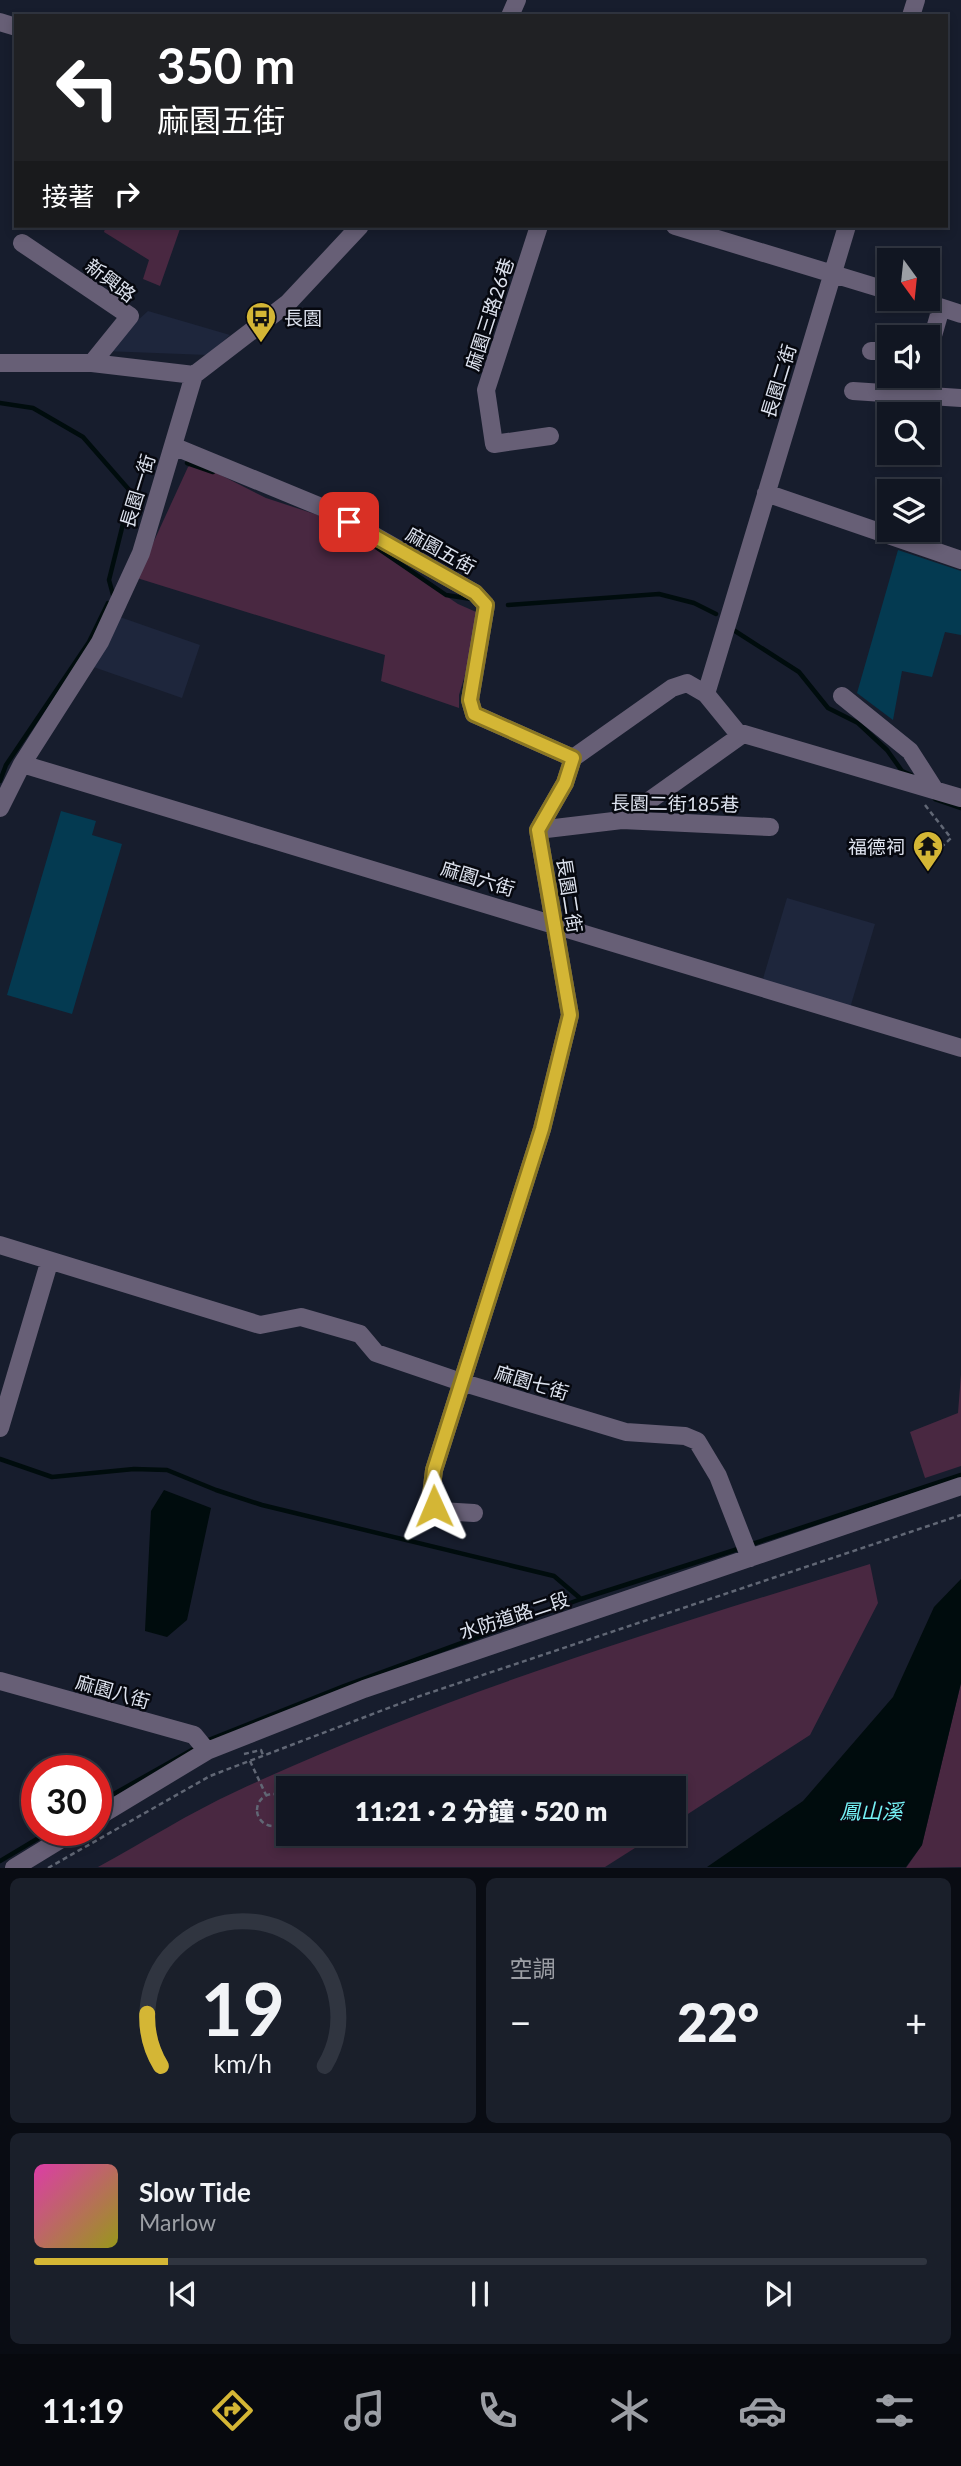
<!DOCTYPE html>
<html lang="zh-TW">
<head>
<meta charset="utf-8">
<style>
  :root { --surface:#111622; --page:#1a1f2a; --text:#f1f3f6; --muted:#9c9fa5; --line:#303540; --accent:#d4b635 }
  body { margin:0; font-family:Lato,"Noto Sans TC",sans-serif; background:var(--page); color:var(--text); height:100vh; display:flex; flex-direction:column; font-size:26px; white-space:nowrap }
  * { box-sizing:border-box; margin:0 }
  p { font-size:23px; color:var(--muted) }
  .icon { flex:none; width:38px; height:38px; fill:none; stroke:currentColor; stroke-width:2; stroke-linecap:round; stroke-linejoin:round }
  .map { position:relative; height:1868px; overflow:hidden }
  .drawer { display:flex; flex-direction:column; gap:10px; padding:10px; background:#090c13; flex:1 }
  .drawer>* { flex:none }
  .top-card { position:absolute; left:14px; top:14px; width:934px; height:214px; border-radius:0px; box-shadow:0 4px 10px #0003,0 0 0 2px var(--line); background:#202124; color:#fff; overflow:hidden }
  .needle { width:46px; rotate:165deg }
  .buttons { position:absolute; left:877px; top:248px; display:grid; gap:14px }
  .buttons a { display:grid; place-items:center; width:63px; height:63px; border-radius:0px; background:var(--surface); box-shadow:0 4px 10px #0003,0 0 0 2px var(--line); font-size:35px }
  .speed { position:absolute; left:21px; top:1755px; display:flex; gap:14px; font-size:35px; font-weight:700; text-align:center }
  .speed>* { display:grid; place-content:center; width:91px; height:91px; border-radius:50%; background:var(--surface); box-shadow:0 4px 10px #0003,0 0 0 2px var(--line); line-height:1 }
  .speed .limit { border:10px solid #d22; background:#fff; color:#111 }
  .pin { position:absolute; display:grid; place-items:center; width:60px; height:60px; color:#fff; margin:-30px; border-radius:14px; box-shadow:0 4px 10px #0006 }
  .me { position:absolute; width:77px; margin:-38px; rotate:359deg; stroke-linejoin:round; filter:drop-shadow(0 0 5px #0008) }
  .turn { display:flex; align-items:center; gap:24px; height:147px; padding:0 28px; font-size:32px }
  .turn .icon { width:91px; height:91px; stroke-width:2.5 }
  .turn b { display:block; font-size:49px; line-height:60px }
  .then { display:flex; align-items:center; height:66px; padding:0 28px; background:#0003; gap:14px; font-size:26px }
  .big { font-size:52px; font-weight:800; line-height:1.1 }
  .drawer .tile { flex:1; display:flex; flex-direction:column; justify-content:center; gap:10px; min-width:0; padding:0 24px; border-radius:10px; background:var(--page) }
  .drawer .dial { align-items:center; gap:0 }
  .dial svg { height:182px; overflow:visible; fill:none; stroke:var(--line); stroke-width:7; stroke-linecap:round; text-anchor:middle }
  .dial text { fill:var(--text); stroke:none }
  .song { display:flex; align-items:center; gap:21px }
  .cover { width:84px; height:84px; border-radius:10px; background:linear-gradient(135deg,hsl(320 70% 55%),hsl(60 70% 35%)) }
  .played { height:7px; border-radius:4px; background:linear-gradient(90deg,var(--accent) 15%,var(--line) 15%) }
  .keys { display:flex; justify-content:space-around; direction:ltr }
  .heat { display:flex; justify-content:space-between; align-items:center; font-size:38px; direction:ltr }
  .drawer .tiles { flex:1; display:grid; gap:10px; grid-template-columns:1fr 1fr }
  .tile:last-child { grid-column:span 2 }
  .trip { position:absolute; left:276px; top:1776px; width:410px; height:70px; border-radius:0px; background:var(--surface); box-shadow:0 4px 10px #0003,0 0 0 2px var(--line); font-weight:800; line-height:70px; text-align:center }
  .dock { display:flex; height:112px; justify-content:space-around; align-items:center; background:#07090e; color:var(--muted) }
  .dock .icon { width:49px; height:49px }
  .dock .on { color:var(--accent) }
  .dock b { font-size:32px; color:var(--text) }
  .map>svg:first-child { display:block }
</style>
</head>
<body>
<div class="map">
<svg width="961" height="1868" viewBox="0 0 961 1868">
  <rect width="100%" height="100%" fill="#171d2d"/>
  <path fill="#1e263c" d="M148,311L230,335L208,355L104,351Z
    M117,616L200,645L182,698L85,664Z
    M787,898L875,924L850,1008L762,982Z"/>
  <path fill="#492841" d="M106,226H181L160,286L143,279L149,260L104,232Z
    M195,462L266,498L333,520L458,604L483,615L459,695V708L381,681L385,655L137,578L188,467Z
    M961,1374V1466L925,1478L910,1432L958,1413Z
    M870,1564L878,1603L810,1735L674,1823V1788H289V1834H657L605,1867H98C144,1842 189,1813 237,1791C440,1696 656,1630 870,1564Z
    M961,1683V1867L906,1868L922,1845Z"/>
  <path fill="#000c0d" d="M164,1490L211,1508L187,1620L167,1637L145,1631L151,1511Z
    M961,1579V1683L922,1845L906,1867H707L803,1801L893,1697L934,1607Z"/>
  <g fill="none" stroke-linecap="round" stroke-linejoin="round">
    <path stroke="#000c0d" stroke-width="4.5" d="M0,403L33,408L83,437L131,492L109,580L113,595
      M187,463L213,472
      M364,539L446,595L471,599
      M508,605L659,594L694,603L716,614
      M735,631L799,672L828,708L858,723L887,750L902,771L911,775
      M0,781L6,765L89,642L108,603
      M935,799L961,808
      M0,1459L52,1477L134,1469L167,1470L216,1490L262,1505L554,1576L581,1599
      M749,1545L961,1475
      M206,1741L344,1686L581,1599L741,1548
      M96,1804L199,1746
      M0,1861L52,1830"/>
  </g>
  <path fill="#043a51" d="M898,550L961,571V635L945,632L932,677L902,671L893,720L857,693Z
    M61,811L96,821L92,835L122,844L72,1014L7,995Z
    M94,1678L110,1683L105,1699L89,1694Z"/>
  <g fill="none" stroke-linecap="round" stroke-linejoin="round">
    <path stroke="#616775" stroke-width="2.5" stroke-dasharray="5 3.5" stroke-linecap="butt" d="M925,805L951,838L930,858
      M244,1754L261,1750L263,1755
      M250,1761L266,1795
      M257 1810a16 16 0 1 1 32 0a16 16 0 1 1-32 0Z
      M48,1868L210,1776L420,1696L961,1515"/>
    <path stroke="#675f76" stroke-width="18" d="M510,16L517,0
      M911,16L916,0
      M0,22L16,27
      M539,226L486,390L494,444L550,436
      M675,226L889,291
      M22,243L130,316L92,363
      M915,299L961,314
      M871,351H889
      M928,353L941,308
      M0,363H92L194,375
      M853,391L961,398
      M173,446L331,511L475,593L486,605L470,700L474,714L573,758
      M766,493L961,560
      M706,694L847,226
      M842,696L910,751L935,790
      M22,764L961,1048
      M0,808L22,764L100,642L141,553L194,375L288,303L360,226
      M622,820L743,734
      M538,830L622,820L770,827
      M0,1245L260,1325L301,1317L360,1334L376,1353L464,1383L626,1432L685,1436L697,1441L718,1476L750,1558
      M0,1428L49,1263
      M474,1513L440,1511L431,1495L434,1470L542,1129L570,1015L538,830L565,783L573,758L672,688L687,683L706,694L737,732L961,798
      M0,1681L194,1735L207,1751
      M96,1818L207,1751L364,1689L961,1486
      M14,1868L76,1830"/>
  </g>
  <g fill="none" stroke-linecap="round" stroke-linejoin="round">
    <g stroke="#8a7622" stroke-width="18">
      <path id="route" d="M349,522L475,593L486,605L470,700L474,714L573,758L565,783L538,830L570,1015L542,1129L434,1470L431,1495L434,1506"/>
    </g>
    <use href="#route" stroke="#d4b635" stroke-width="12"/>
  </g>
  <defs>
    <g id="bus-pin" transform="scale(1.575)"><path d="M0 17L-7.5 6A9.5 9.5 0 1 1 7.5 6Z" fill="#d4b635" stroke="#06080f"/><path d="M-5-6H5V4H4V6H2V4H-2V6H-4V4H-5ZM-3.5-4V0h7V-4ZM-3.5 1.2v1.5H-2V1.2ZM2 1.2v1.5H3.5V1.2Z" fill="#111"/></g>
    <g id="temple-pin" transform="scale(1.575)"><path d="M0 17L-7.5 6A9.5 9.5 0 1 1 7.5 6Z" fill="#d4b635" stroke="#06080f"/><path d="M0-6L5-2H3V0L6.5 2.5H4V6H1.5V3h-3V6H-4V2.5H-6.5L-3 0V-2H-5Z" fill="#111"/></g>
  </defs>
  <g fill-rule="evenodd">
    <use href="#bus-pin" x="261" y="317"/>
    <use href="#temple-pin" x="928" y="846"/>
  </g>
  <g text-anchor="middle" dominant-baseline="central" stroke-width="5" stroke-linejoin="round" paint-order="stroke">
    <g font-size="19" fill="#dde2ee" stroke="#06080f">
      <text transform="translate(111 280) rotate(37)">新興路</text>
      <text transform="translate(489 314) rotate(-72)">麻園三路26巷</text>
      <text transform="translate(778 381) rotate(-73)">長園二街</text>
      <text transform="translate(137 491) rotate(-73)">長園一街</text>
      <text transform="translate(441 550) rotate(29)">麻園五街</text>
      <text transform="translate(675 803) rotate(1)">長園二街185巷</text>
      <text transform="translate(478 878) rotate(17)">麻園六街</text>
      <text transform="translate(570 895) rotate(81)">長園二街</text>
      <text transform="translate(532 1382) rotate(17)">麻園七街</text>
      <text transform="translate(514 1615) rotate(-18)">水防道路二段</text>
      <text transform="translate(113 1691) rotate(16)">麻園八街</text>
    </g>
    <g font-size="19" fill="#dde2ee" stroke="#06080f" text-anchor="start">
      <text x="284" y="317">長園</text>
      <text x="905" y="846" text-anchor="end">福德祠</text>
    </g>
    <g font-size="21" font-style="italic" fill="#75f1f5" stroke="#06080f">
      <text x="871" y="1810">鳳山溪</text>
    </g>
  </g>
</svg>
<div class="buttons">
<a><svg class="needle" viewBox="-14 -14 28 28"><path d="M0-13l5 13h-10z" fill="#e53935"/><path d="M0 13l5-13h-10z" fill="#9c9fa5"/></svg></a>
<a><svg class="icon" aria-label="sound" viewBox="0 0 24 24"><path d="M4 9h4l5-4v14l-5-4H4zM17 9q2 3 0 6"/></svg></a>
<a><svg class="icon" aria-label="search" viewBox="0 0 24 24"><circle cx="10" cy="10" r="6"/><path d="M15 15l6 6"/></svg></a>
<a><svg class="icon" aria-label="layers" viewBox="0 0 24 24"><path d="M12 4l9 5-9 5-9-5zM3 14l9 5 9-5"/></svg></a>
</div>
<div class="speed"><div class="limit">30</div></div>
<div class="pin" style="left:349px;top:522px;background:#d93025"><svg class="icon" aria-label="arrive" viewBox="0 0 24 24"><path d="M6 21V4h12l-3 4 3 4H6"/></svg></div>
<svg class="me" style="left:434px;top:1506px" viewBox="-20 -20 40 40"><path d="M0-17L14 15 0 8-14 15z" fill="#d4b635" stroke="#fff" stroke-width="4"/></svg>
<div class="trip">11:21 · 2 分鐘 · 520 m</div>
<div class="top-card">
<div class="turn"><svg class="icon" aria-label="left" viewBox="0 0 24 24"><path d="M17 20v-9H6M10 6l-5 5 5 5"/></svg><div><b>350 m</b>麻園五街</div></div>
<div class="then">接著<svg class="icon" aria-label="right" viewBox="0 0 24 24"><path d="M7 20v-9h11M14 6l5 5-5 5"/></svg></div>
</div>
</div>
<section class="drawer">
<div class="tiles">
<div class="tile dial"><svg viewBox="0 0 100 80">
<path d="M14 69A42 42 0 1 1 86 69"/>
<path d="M14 69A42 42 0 0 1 8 46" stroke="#d4b635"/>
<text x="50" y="56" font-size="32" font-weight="700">19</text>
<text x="50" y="72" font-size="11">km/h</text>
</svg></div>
<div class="tile"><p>空調</p>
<div class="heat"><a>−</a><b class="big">22°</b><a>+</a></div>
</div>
<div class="tile">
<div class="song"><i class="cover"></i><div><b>Slow Tide</b><p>Marlow</p></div></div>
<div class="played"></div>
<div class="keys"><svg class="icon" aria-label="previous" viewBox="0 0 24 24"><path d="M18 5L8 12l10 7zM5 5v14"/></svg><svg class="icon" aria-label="pause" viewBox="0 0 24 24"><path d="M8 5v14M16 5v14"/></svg><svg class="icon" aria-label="next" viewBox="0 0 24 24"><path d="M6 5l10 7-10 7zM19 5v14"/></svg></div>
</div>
</div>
</section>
<nav class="dock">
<b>11:19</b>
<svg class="icon on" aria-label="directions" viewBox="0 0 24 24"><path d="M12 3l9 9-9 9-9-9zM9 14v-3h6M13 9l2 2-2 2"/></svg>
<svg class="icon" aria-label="music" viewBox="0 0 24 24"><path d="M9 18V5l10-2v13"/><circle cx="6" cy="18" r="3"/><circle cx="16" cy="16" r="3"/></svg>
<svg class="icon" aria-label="phone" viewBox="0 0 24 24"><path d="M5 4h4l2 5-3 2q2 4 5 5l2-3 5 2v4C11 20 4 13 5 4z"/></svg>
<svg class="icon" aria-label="climate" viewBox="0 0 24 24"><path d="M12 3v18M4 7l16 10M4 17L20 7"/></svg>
<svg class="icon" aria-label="car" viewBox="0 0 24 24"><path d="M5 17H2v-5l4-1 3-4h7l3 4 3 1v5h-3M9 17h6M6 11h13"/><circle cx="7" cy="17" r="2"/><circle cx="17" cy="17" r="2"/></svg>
<svg class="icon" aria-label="filters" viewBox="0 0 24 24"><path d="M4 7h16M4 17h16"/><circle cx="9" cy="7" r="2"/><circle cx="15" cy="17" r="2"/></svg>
</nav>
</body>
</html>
